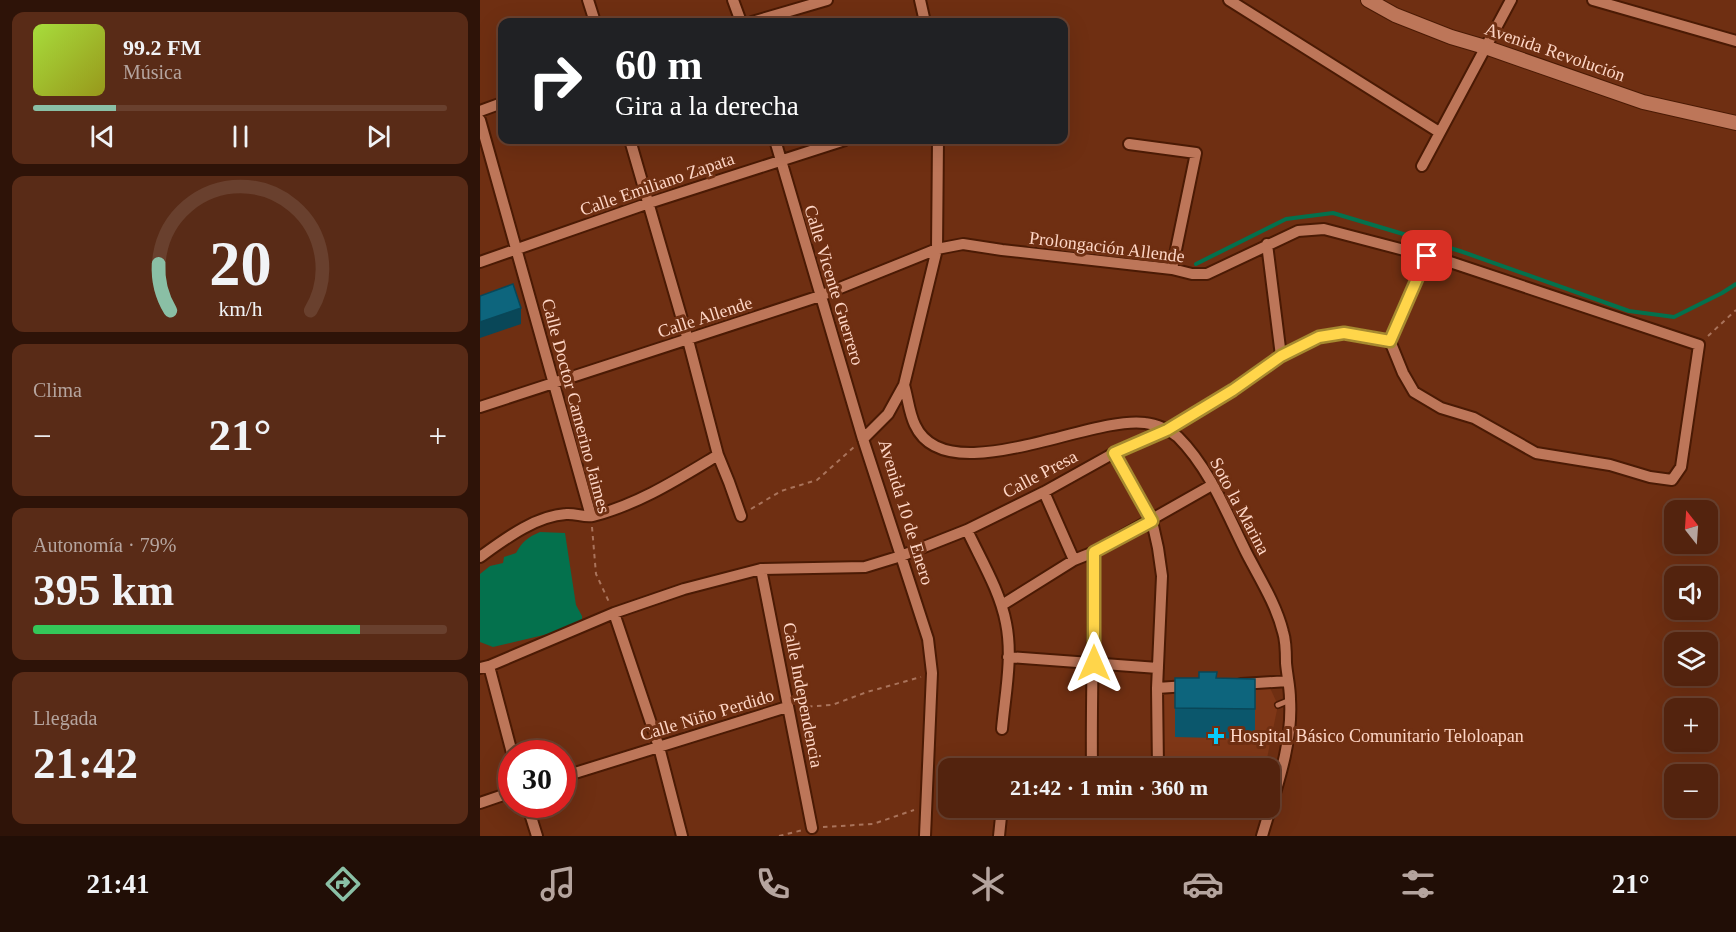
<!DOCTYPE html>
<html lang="es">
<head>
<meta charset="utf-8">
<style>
  :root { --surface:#53230e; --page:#592b17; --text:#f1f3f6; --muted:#b5a49e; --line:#69402e; --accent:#8abfa5 }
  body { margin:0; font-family:Georgia,serif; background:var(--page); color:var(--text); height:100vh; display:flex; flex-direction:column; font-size:22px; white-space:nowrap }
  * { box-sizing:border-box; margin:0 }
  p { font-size:20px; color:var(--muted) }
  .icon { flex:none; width:33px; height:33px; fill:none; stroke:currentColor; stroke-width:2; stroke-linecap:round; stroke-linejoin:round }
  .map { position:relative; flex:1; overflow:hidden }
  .drawer { display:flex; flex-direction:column; gap:12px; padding:12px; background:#2e1308; width:480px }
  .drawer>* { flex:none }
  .banner { position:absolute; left:18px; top:18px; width:570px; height:126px; border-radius:12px; box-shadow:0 6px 24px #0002,0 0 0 2px var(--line); background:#202124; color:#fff; overflow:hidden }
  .needle { width:39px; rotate:343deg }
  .tools { position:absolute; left:1184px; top:500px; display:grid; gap:12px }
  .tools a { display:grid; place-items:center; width:54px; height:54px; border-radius:12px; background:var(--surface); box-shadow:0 6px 24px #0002,0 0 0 2px var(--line); font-size:30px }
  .speed { position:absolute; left:18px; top:740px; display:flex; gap:12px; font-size:30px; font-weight:700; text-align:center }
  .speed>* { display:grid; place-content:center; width:78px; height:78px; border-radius:50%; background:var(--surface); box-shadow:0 6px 24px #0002,0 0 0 2px var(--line); line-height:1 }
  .speed .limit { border:9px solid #d22; background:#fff; color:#111 }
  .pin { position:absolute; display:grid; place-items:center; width:51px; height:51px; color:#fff; margin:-26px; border-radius:12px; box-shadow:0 3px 9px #0006 }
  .me { position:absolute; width:66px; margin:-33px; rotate:0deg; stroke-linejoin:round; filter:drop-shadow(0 0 4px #0008) }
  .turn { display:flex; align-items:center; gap:21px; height:126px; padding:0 18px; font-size:27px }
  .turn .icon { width:78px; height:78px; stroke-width:2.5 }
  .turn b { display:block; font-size:42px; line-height:51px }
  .big { font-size:45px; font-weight:700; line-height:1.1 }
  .drawer .tile { flex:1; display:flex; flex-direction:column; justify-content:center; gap:9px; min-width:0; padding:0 21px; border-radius:12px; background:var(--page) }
  .drawer .dial { align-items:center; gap:0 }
  .dial svg { height:156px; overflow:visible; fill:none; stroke:var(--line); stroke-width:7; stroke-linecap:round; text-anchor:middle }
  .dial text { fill:var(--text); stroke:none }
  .song { display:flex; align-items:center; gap:18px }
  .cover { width:72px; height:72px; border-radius:9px; background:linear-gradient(135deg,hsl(80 70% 55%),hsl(60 70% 35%)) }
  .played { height:6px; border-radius:3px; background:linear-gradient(90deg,var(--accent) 20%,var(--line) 20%) }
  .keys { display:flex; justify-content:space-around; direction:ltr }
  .heat { display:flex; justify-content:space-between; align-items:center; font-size:33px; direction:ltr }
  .charge { height:9px; border-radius:4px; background:linear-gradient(90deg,#34c759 79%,var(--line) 0) }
  .trip { position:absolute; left:458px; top:758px; width:342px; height:60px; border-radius:12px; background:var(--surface); box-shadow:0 6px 24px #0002,0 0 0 2px var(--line); font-weight:700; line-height:60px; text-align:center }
  .dock { display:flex; height:96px; justify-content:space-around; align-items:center; background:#210e06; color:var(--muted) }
  .dock .icon { width:42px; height:42px }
  .dock .selected { color:var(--accent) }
  .dock b { font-size:27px; color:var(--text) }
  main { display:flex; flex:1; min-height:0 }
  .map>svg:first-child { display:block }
</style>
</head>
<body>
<main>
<section class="drawer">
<div class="tile">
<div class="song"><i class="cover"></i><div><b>99.2 FM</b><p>Música</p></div></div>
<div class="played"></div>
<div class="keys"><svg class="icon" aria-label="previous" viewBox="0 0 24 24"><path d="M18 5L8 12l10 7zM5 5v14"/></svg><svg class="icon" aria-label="pause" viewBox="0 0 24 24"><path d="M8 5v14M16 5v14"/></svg><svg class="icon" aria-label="next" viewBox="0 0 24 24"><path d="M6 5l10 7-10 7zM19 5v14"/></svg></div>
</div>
<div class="tile dial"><svg viewBox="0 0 100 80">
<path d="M14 69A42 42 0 1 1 86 69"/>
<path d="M14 69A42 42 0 0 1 8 45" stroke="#8abfa5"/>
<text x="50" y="56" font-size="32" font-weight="700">20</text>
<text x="50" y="72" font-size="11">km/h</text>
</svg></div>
<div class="tile"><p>Clima</p>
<div class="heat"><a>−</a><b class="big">21°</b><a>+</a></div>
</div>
<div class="tile"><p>Autonomía · 79%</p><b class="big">395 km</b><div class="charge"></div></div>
<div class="tile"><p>Llegada</p><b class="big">21:42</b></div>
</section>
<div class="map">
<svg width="1256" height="836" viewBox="0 0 1256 836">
  <rect width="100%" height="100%" fill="#6f2f12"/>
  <path fill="#7f3717" d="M789,686L798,705L785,768H679L683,687Z"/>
  <path fill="#04714d" d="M60,532L85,533L96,605L102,616V622L93,628L13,647L0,642V574L10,566L23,563L24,557L36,553C42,542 48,537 60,532Z"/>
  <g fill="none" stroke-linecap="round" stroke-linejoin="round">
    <path stroke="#04714d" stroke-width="4" d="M716,264L806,219L853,213L980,251L1149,311L1194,317L1242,293L1256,284"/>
    <g stroke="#4a1a04" stroke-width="8">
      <path id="service" d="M798,705L810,700"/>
    </g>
    <g stroke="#4a1a04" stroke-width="14">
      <path id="minor" d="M108,0L115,22
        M253,0L261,22
        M440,0L445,22
        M749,0L959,132
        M1113,0L1256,41
        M272,22L347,0
        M0,111L22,103
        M0,120L111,516
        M150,140L208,340L238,455L249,482L261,516
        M295,140L383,439L448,639L452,673L445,836
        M649,144L716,153L692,269
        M942,166L1031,0
        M787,244L801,356
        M0,262L169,203L365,140
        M910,341L947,256
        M424,385C428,398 429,413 435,425C466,493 610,415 665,423C676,424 690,430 698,437C730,469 747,514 767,554C780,579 796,604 803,632C806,641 806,653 806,663C807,675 810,687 810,699C813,746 795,791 782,836
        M0,407L340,296L457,249L483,244L522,250L692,269L712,274H727L818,231L844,229L970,262L1219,345L1201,467L1192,480L1170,477L1130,465L1056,453L994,418L961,408L934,392L923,373L910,341L864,333L839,337L801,356L753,390L687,430L634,453L564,492L487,530L421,556L385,567L281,569L204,589L134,613L9,666L0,668
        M383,439L408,414L424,385L457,249L458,140
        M634,453L672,521L678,548L682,576L677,688L678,768
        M564,492L594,560
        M487,530C501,560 520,591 526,623C533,657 525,695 522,729
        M0,557C25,539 55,516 86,514C95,513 105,518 113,516C159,504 198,479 238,455
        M281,569L332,828
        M522,605L594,560L614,552L732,485
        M134,613L179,747L202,836
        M528,657L678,668
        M9,666L32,753
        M761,684L808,681
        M677,688L707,686
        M612,768C611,696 614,624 614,552
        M82,777L307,707
        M0,803L32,792
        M47,804L57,836
        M774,807L790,809
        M519,836L522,807"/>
    </g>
    <g stroke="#4a1a04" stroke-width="16">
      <path id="tertiary" d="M888,0L915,15L971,37L1005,47L1163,102L1256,123"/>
    </g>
    <path stroke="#a9735b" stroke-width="2" stroke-dasharray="4.5 4.5" stroke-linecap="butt" d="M1228,336L1256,310
      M271,509L301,491L337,480L375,446
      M112,527L116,574L129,602
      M319,707L352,705L387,692L441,677
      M343,827L393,824L434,810
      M299,836L323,830"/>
    <use href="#service" stroke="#bd7659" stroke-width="5"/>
    <use href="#minor" stroke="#bd7659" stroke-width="10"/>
    <use href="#tertiary" stroke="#bd7659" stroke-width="14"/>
  </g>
  <path fill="#0b576c" d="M737,678L775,679V739L695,737V708Z"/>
  <path fill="#094758" d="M41,308V324L0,338V322Z"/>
  <path fill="#0d657d" stroke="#094758" stroke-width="1.5" d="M33,284L41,308L0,322V296Z
    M719,672H737L736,678L775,679V709L695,708V678H719Z"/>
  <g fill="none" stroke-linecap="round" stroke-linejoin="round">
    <g stroke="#a68a30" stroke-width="15">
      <path id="route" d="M614,663V552L672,521L634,453L687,430L753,390L801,356L839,337L864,333L910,341L947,256"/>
    </g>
    <use href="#route" stroke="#ffd54a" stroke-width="10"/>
  </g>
  <path fill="#08cbf9" stroke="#6f2f12" stroke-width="2" d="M733 727h6v6h6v6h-6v6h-6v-6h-6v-6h6z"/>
  <g text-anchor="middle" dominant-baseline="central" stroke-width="6" stroke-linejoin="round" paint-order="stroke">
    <g font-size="18" fill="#fed6c6" stroke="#6f2f12">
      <text transform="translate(1075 52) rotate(19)">Avenida Revolución</text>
      <text transform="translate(177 184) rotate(-19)">Calle Emiliano Zapata</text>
      <text transform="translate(627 247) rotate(7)">Prolongación Allende</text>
      <text transform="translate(354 285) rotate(73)">Calle Vicente Guerrero</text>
      <text transform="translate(225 317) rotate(-18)">Calle Allende</text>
      <text transform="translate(96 406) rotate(75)">Calle Doctor Camerino Jaimes</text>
      <text transform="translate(560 474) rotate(-28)">Calle Presa</text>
      <text transform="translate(760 506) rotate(62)">Soto la Marina</text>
      <text transform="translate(426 512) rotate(73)">Avenida 10 de Enero</text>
      <text transform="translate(323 695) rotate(79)">Calle Independencia</text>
      <text transform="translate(227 715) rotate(-17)">Calle Niño Perdido</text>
    </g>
    <g font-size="18" fill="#fed6c6" stroke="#6f2f12" text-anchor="start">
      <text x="750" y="736">Hospital Básico Comunitario Teloloapan</text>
    </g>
  </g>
</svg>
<div class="tools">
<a><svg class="needle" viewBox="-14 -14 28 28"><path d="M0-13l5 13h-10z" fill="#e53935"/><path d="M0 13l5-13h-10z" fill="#b5a49e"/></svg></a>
<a><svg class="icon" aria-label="sound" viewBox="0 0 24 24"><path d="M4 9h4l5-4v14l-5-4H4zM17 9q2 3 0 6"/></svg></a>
<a><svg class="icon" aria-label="layers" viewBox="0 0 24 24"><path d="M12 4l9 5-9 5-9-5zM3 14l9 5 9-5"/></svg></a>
<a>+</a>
<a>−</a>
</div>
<div class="speed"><div class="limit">30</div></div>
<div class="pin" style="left:947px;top:256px;background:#d93025"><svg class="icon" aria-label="arrive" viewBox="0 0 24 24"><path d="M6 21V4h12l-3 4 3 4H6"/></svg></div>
<svg class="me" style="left:614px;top:663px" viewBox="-20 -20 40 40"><path d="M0-17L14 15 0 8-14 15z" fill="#ffd54a" stroke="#fff" stroke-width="4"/></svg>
<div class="trip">21:42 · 1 min · 360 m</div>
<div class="banner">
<div class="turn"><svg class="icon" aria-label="right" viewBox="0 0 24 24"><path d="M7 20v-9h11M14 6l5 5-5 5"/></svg><div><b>60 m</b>Gira a la derecha</div></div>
</div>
</div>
</main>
<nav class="dock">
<b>21:41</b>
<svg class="icon selected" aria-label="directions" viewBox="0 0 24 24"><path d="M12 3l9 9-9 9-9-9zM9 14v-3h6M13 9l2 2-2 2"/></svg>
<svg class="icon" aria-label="music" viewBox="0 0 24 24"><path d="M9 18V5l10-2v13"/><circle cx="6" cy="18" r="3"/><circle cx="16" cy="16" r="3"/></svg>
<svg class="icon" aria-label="phone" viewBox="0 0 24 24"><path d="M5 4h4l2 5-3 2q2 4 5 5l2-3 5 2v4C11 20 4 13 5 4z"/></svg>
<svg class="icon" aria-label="climate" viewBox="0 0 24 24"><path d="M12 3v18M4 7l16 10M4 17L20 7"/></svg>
<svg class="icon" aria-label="car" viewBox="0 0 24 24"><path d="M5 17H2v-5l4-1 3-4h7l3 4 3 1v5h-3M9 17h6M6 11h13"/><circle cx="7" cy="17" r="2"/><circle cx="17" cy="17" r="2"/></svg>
<svg class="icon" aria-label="filters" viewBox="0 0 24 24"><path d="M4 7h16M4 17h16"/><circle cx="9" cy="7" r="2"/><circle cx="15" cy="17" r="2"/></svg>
<b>21°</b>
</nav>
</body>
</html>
